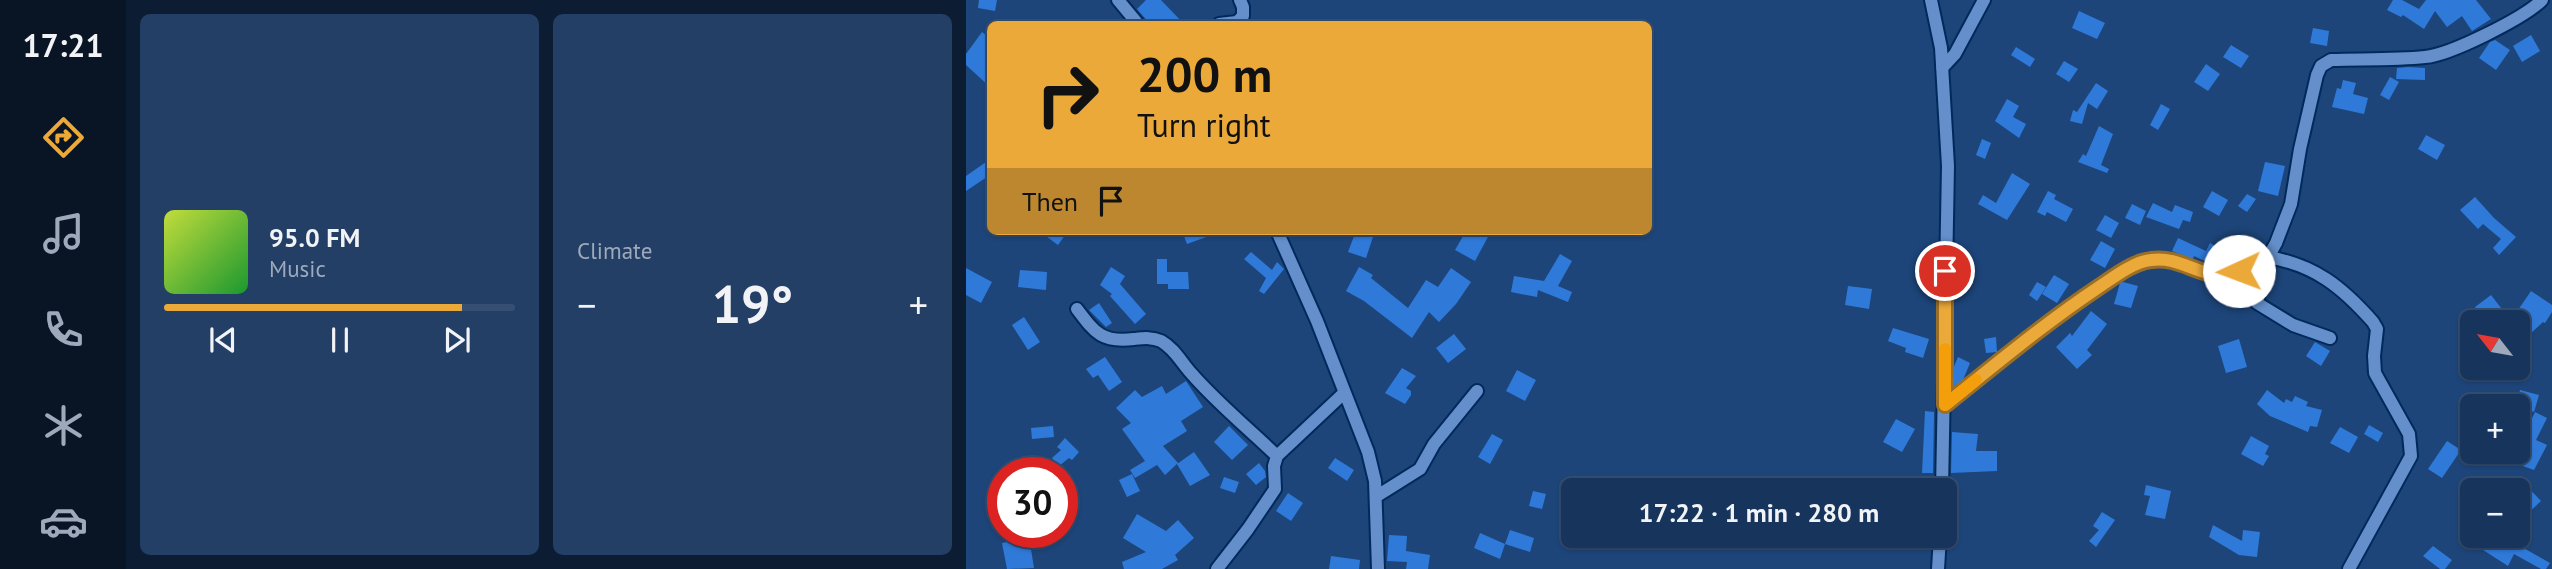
<!DOCTYPE html>
<html lang="en">
<head>
<meta charset="utf-8">
<style>
  :root { --surface:#16345c; --page:#233f65; --text:#f1f3f6; --muted:#9eaabb; --line:#354f72; --accent:#eba93a }
  body { margin:0; font-family:"PT Sans",sans-serif; background:var(--page); color:var(--text); height:100vh; display:flex; flex-direction:column; font-size:26px; white-space:nowrap }
  * { box-sizing:border-box; margin:0 }
  p { font-size:23px; color:var(--muted) }
  .icon { flex:none; width:38px; height:38px; fill:none; stroke:currentColor; stroke-width:2; stroke-linecap:round; stroke-linejoin:round }
  .map { position:relative; flex:1; overflow:hidden }
  .panel { display:flex; flex-direction:column; gap:14px; padding:14px; background:#0c1d33; width:840px }
  .panel>* { flex:none }
  .guide { position:absolute; left:21px; top:21px; width:665px; height:214px; border-radius:10px; box-shadow:0 2px 5px #0004,0 0 0 2px var(--line); background:#eba93a; color:#111; overflow:hidden }
  .needle { width:46px; rotate:301deg }
  .tools { position:absolute; left:1494px; top:310px; display:grid; gap:14px }
  .tools a { display:grid; place-items:center; width:70px; height:70px; border-radius:10px; background:var(--surface); box-shadow:0 2px 5px #0004,0 0 0 2px var(--line); font-size:35px }
  .speed { position:absolute; left:21px; top:457px; display:flex; gap:14px; font-size:35px; font-weight:700; text-align:center }
  .speed>* { display:grid; place-content:center; width:91px; height:91px; border-radius:50%; background:var(--surface); box-shadow:0 2px 5px #0004,0 0 0 2px var(--line); line-height:1 }
  .speed .limit { border:10px solid #d22; background:#fff; color:#111 }
  .pin { position:absolute; display:grid; place-items:center; width:60px; height:60px; color:#fff; margin:-30px; border:4px solid #fff; border-radius:50%; box-shadow:0 2px 7px #0007 }
  .me { position:absolute; width:77px; margin:-38px; rotate:268deg; stroke-linejoin:round; filter:drop-shadow(0 0 5px #0008) }
  .turn { display:flex; align-items:center; gap:24px; height:147px; padding:0 35px; font-size:32px }
  .turn .icon { width:91px; height:91px; stroke-width:2.5 }
  .turn b { display:block; font-size:49px; line-height:60px }
  .then { display:flex; align-items:center; height:66px; padding:0 35px; background:#0003; gap:14px; font-size:26px }
  .big { font-size:52px; font-weight:600; line-height:1.1 }
  .panel .widget { flex:1; display:flex; flex-direction:column; justify-content:center; gap:10px; min-width:0; padding:0 24px; border-radius:10px; background:var(--page) }
  .song { display:flex; align-items:center; gap:21px }
  .cover { width:84px; height:84px; border-radius:10px; background:linear-gradient(135deg,hsl(70 70% 55%),hsl(130 70% 35%)) }
  .played { height:7px; border-radius:4px; background:linear-gradient(90deg,var(--accent) 85%,var(--line) 85%) }
  .keys { display:flex; justify-content:space-around; direction:ltr }
  .heat { display:flex; justify-content:space-between; align-items:center; font-size:38px; direction:ltr }
  .panel .tiles { flex:1; display:grid; gap:14px; grid-template-columns:repeat(2,1fr) }
  .trip { position:absolute; left:595px; top:478px; width:396px; height:70px; border-radius:10px; background:var(--surface); box-shadow:0 2px 5px #0004,0 0 0 2px var(--line); font-weight:600; line-height:70px; text-align:center }
  main { display:flex; flex:1; min-height:0 }
  .tab-bar { display:flex; flex-direction:column; width:126px; justify-content:space-around; align-items:center; background:#091525; color:var(--muted) }
  .tab-bar .icon { width:49px; height:49px }
  .tab-bar .selected { color:var(--accent) }
  .tab-bar b { font-size:32px; color:var(--text) }
  .map>svg:first-child { display:block }
</style>
</head>
<body>
<main>
<nav class="tab-bar">
<b>17:21</b>
<svg class="icon selected" aria-label="directions" viewBox="0 0 24 24"><path d="M12 3l9 9-9 9-9-9zM9 14v-3h6M13 9l2 2-2 2"/></svg>
<svg class="icon" aria-label="music" viewBox="0 0 24 24"><path d="M9 18V5l10-2v13"/><circle cx="6" cy="18" r="3"/><circle cx="16" cy="16" r="3"/></svg>
<svg class="icon" aria-label="phone" viewBox="0 0 24 24"><path d="M5 4h4l2 5-3 2q2 4 5 5l2-3 5 2v4C11 20 4 13 5 4z"/></svg>
<svg class="icon" aria-label="climate" viewBox="0 0 24 24"><path d="M12 3v18M4 7l16 10M4 17L20 7"/></svg>
<svg class="icon" aria-label="car" viewBox="0 0 24 24"><path d="M5 17H2v-5l4-1 3-4h7l3 4 3 1v5h-3M9 17h6M6 11h13"/><circle cx="7" cy="17" r="2"/><circle cx="17" cy="17" r="2"/></svg>
</nav>
<section class="panel">
<div class="tiles">
<div class="widget">
<div class="song"><i class="cover"></i><div><b>95.0 FM</b><p>Music</p></div></div>
<div class="played"></div>
<div class="keys"><svg class="icon" aria-label="previous" viewBox="0 0 24 24"><path d="M18 5L8 12l10 7zM5 5v14"/></svg><svg class="icon" aria-label="pause" viewBox="0 0 24 24"><path d="M8 5v14M16 5v14"/></svg><svg class="icon" aria-label="next" viewBox="0 0 24 24"><path d="M6 5l10 7-10 7zM19 5v14"/></svg></div>
</div>
<div class="widget"><p>Climate</p>
<div class="heat"><a>−</a><b class="big">19°</b><a>+</a></div>
</div>
</div>
</section>
<div class="map">
<svg width="1586" height="569" viewBox="0 0 1586 569">
  <rect width="100%" height="100%" fill="#1d457a"/>
  <path fill="#2f7ad9" d="M13,0H31L29,11L12,8Z
    M180,0H195L218,24H184L171,9Z
    M1427,0H1436L1453,9L1460,0H1510L1525,19L1506,31L1496,16L1481,27L1469,11L1458,29L1437,15L1435,17L1421,10Z
    M1113,11L1139,23L1131,39L1106,28Z
    M1347,28L1363,31L1361,46L1344,43Z
    M16,32L24,38V87L0,65V54Z
    M1565,35L1574,51L1556,62L1547,46Z
    M1529,40L1544,50L1530,70L1513,58L1524,42Z
    M1265,45L1283,56L1275,68L1257,57Z
    M1050,47L1069,59L1064,67L1045,55Z
    M1098,61L1112,69L1103,82L1090,74Z
    M1240,64L1254,74L1242,91L1228,82Z
    M1442,67L1459,68V80L1430,79L1431,68Z
    M1424,77L1433,82L1423,100L1414,95Z
    M1377,80L1390,83L1387,94L1402,98L1398,114L1366,107L1371,88L1375,89Z
    M1130,83L1142,91L1131,109L1122,103L1116,124L1104,121L1107,110L1111,112Z
    M1041,99L1053,106L1047,117L1060,124L1053,138L1029,121Z
    M1195,104L1204,109L1192,130L1184,125Z
    M1133,126L1147,134L1135,165L1143,169L1141,173L1112,162L1117,154L1120,156Z
    M1460,135L1479,145L1471,160L1452,149Z
    M1016,139L1025,143L1019,159L1010,155Z
    M20,162L24,168V175L0,191V176Z
    M1299,162L1319,166L1312,196L1292,191Z
    M1046,173L1064,184L1041,220L1012,204L1017,195L1030,203Z
    M1082,191L1090,195L1088,199L1107,209L1100,222L1081,212L1079,216L1071,212Z
    M1246,191L1262,200L1253,216L1237,207Z
    M1281,194L1290,199L1281,212L1272,206Z
    M1509,197L1528,218L1550,237L1533,255L1527,248L1535,239L1517,224L1512,229L1494,210Z
    M1187,203L1206,212L1209,205L1227,212L1224,222L1217,220L1213,229L1180,217Z
    M1166,204L1180,211L1174,225L1159,218Z
    M1139,215L1153,223L1145,238L1130,230Z
    M73,231H102L92,245Z
    M216,231H254V232L221,244Z
    M390,231H409L400,258L382,252Z
    M500,231H515L523,235L509,261L489,250Z
    M1212,238L1240,251L1244,243L1258,251L1250,266L1228,256L1227,259L1206,251Z
    M1135,241L1149,249L1139,268L1124,260Z
    M285,252L306,270L311,262L318,269L298,294L293,291L300,278L278,259Z
    M594,254L606,261L592,286L606,292L602,302L572,290L571,297L545,292L548,276L578,281Z
    M191,259H201V272H222L223,289H202V284H191Z
    M145,267L159,276L154,284L180,314L169,324L144,296L146,294L134,285Z
    M393,267L407,275L405,278L442,308L460,280L472,287L485,268L505,282L490,304L473,322L463,312L446,338L398,301L380,291Z
    M0,268L26,282L15,303L0,295Z
    M54,270L81,272L80,290L52,287Z
    M1088,275L1103,284L1091,303L1076,294Z
    M1071,282L1080,287L1071,301L1063,295Z
    M1157,282L1172,286L1165,308L1148,304L1154,283Z
    M882,286L906,289L903,309L879,305Z
    M1565,291L1586,305V312L1579,323L1577,322L1552,345V322H1520L1509,307L1525,295L1542,317L1548,311L1550,313Z
    M133,303L146,323L140,327L123,310Z
    M1125,311L1141,324L1121,350L1126,355L1111,369L1090,347L1104,333L1106,336Z
    M58,317L74,342L62,350L46,325Z
    M927,328L963,339L957,358L939,352L940,348L922,341Z
    M488,334L500,349L482,363L470,348Z
    M1030,337L1031,352L1020,353L1018,339Z
    M1273,339L1281,367L1260,373L1252,346Z
    M1349,342L1364,351L1355,366L1340,356Z
    M139,357L156,382L143,391L132,375L127,378L120,369Z
    M992,357L1004,363L997,380L987,387V369Z
    M436,368L450,376L440,388L445,391V395L439,404L419,393Z
    M551,370L570,380L559,401L540,391Z
    M220,381L237,407L215,421L221,431L197,446L212,463L199,475L191,465L169,478L164,470L179,461L156,429L165,423L150,408L169,390L176,397L196,386L200,394Z
    M1301,390L1318,403L1320,399L1326,402L1329,396L1342,402L1340,406L1356,410L1351,427L1344,426L1342,432L1304,416L1291,404Z
    M1554,390L1573,395L1568,412L1550,406Z
    M959,411L968,412L967,473H956Z
    M1569,412L1581,418L1570,440L1581,445L1568,470L1554,465L1558,456L1552,454V432L1558,435Z
    M930,419L949,429L936,452L917,442Z
    M1403,425L1417,433L1412,442L1398,434Z
    M87,426L88,437L66,439L65,428Z
    M263,426L282,445L266,460L248,442Z
    M1374,427L1392,437L1383,453L1364,443Z
    M986,432L1012,434L1010,451H1031V471L985,473Z
    M526,434L537,440L524,464L512,457Z
    M1285,436L1303,446L1299,454L1303,456L1297,466L1275,454Z
    M99,438L113,452L106,460L103,458L93,466L86,458L95,450L91,447Z
    M1481,441L1495,450L1476,478L1462,469Z
    M228,452L244,475L224,486L211,464Z
    M369,458L388,470L381,481L362,468Z
    M293,463L299,471L300,477L290,485L280,474Z
    M166,474L174,491L161,497L153,480Z
    M258,477L273,482L269,493L254,488Z
    M1556,481L1575,501L1555,520L1564,527L1552,541V509L1559,503L1552,495V490L1547,489Z
    M1180,485L1205,491L1199,519L1179,515L1184,496L1178,495Z
    M567,491L580,494L576,509L563,506Z
    M322,493L337,503L325,521L310,511Z
    M1136,512L1149,520L1130,547L1123,541L1133,530L1127,526Z
    M171,514L200,531L212,520L228,538L209,555L212,560L196,569H158L156,562L180,552L157,538Z
    M1247,525L1276,541L1277,530L1294,532L1291,557L1273,555L1243,537Z
    M544,530L568,538L564,552L539,544Z
    M514,533L539,544L534,559L508,548Z
    M423,535L441,536L440,551L464,555L462,569H440L441,562L421,561Z
    M1522,536H1528L1538,542L1540,538L1584,563L1580,569H1575L1548,554L1542,566L1514,548Z
    M63,537L68,568L41,569L36,543Z
    M1467,546L1486,560L1479,569H1474L1457,556Z
    M365,556L394,560L393,569H363Z"/>
  <g fill="none" stroke-linecap="round" stroke-linejoin="round">
    <g stroke="#002a5c" stroke-width="16">
      <path id="minor" d="M152,0L172,24
        M965,0L975,48L982,166L976,490
        M253,24L271,22L277,16V7L274,0
        M976,68L989,54L1018,0
        M311,231L351,321L402,452L409,481L412,569
        M111,309C129,333 136,343 168,339C178,338 186,337 195,341C209,349 215,362 225,373C251,403 283,429 311,456
        M1364,338L1327,325L1291,303L1302,257C1349,265 1376,287 1407,322L1411,329L1408,356L1409,373L1443,434L1445,456L1383,569
        M979,405L1104,306L1148,277L1171,264L1183,259H1198L1256,277L1293,263L1302,257L1310,243L1325,204L1334,149L1351,75L1355,66L1365,60C1396,59 1429,60 1459,57C1484,55 1558,18 1576,0
        M411,496L454,469L468,444L511,391
        M251,569L282,529L309,489L308,466L311,456L378,393
        M972,569L974,536"/>
    </g>
    <use href="#minor" stroke="#648fca" stroke-width="12"/>
  </g>
  <g fill="none" stroke-linecap="round" stroke-linejoin="round">
    <g stroke="#996e26" stroke-width="18">
      <path id="route" d="M979,271V405C1029,365 1079,323 1133,287C1148,277 1167,262 1185,260C1219,255 1239,285 1273,271"/>
    </g>
    <use href="#route" stroke="#eba93a" stroke-width="12"/>
    <path stroke="#f59e0b" stroke-width="12" d="M979,349V405L1010,380"/>
  </g>
</svg>
<div class="tools">
<a><svg class="needle" viewBox="-14 -14 28 28"><path d="M0-13l5 13h-10z" fill="#e53935"/><path d="M0 13l5-13h-10z" fill="#9eaabb"/></svg></a>
<a>+</a>
<a>−</a>
</div>
<div class="speed"><div class="limit">30</div></div>
<div class="pin" style="left:979px;top:271px;background:#d93025"><svg class="icon" aria-label="arrive" viewBox="0 0 24 24"><path d="M6 21V4h12l-3 4 3 4H6"/></svg></div>
<svg class="me" style="left:1273px;top:271px" viewBox="-20 -20 40 40"><circle r="19" fill="#fff"/><path d="M0-13L10 11 0 6-10 11z" fill="#eba93a"/></svg>
<div class="trip">17:22 · 1 min · 280 m</div>
<div class="guide">
<div class="turn"><svg class="icon" aria-label="right" viewBox="0 0 24 24"><path d="M7 20v-9h11M14 6l5 5-5 5"/></svg><div><b>200 m</b>Turn right</div></div>
<div class="then">Then<svg class="icon" aria-label="arrive" viewBox="0 0 24 24"><path d="M6 21V4h12l-3 4 3 4H6"/></svg></div>
</div>
</div>
</main>
</body>
</html>
